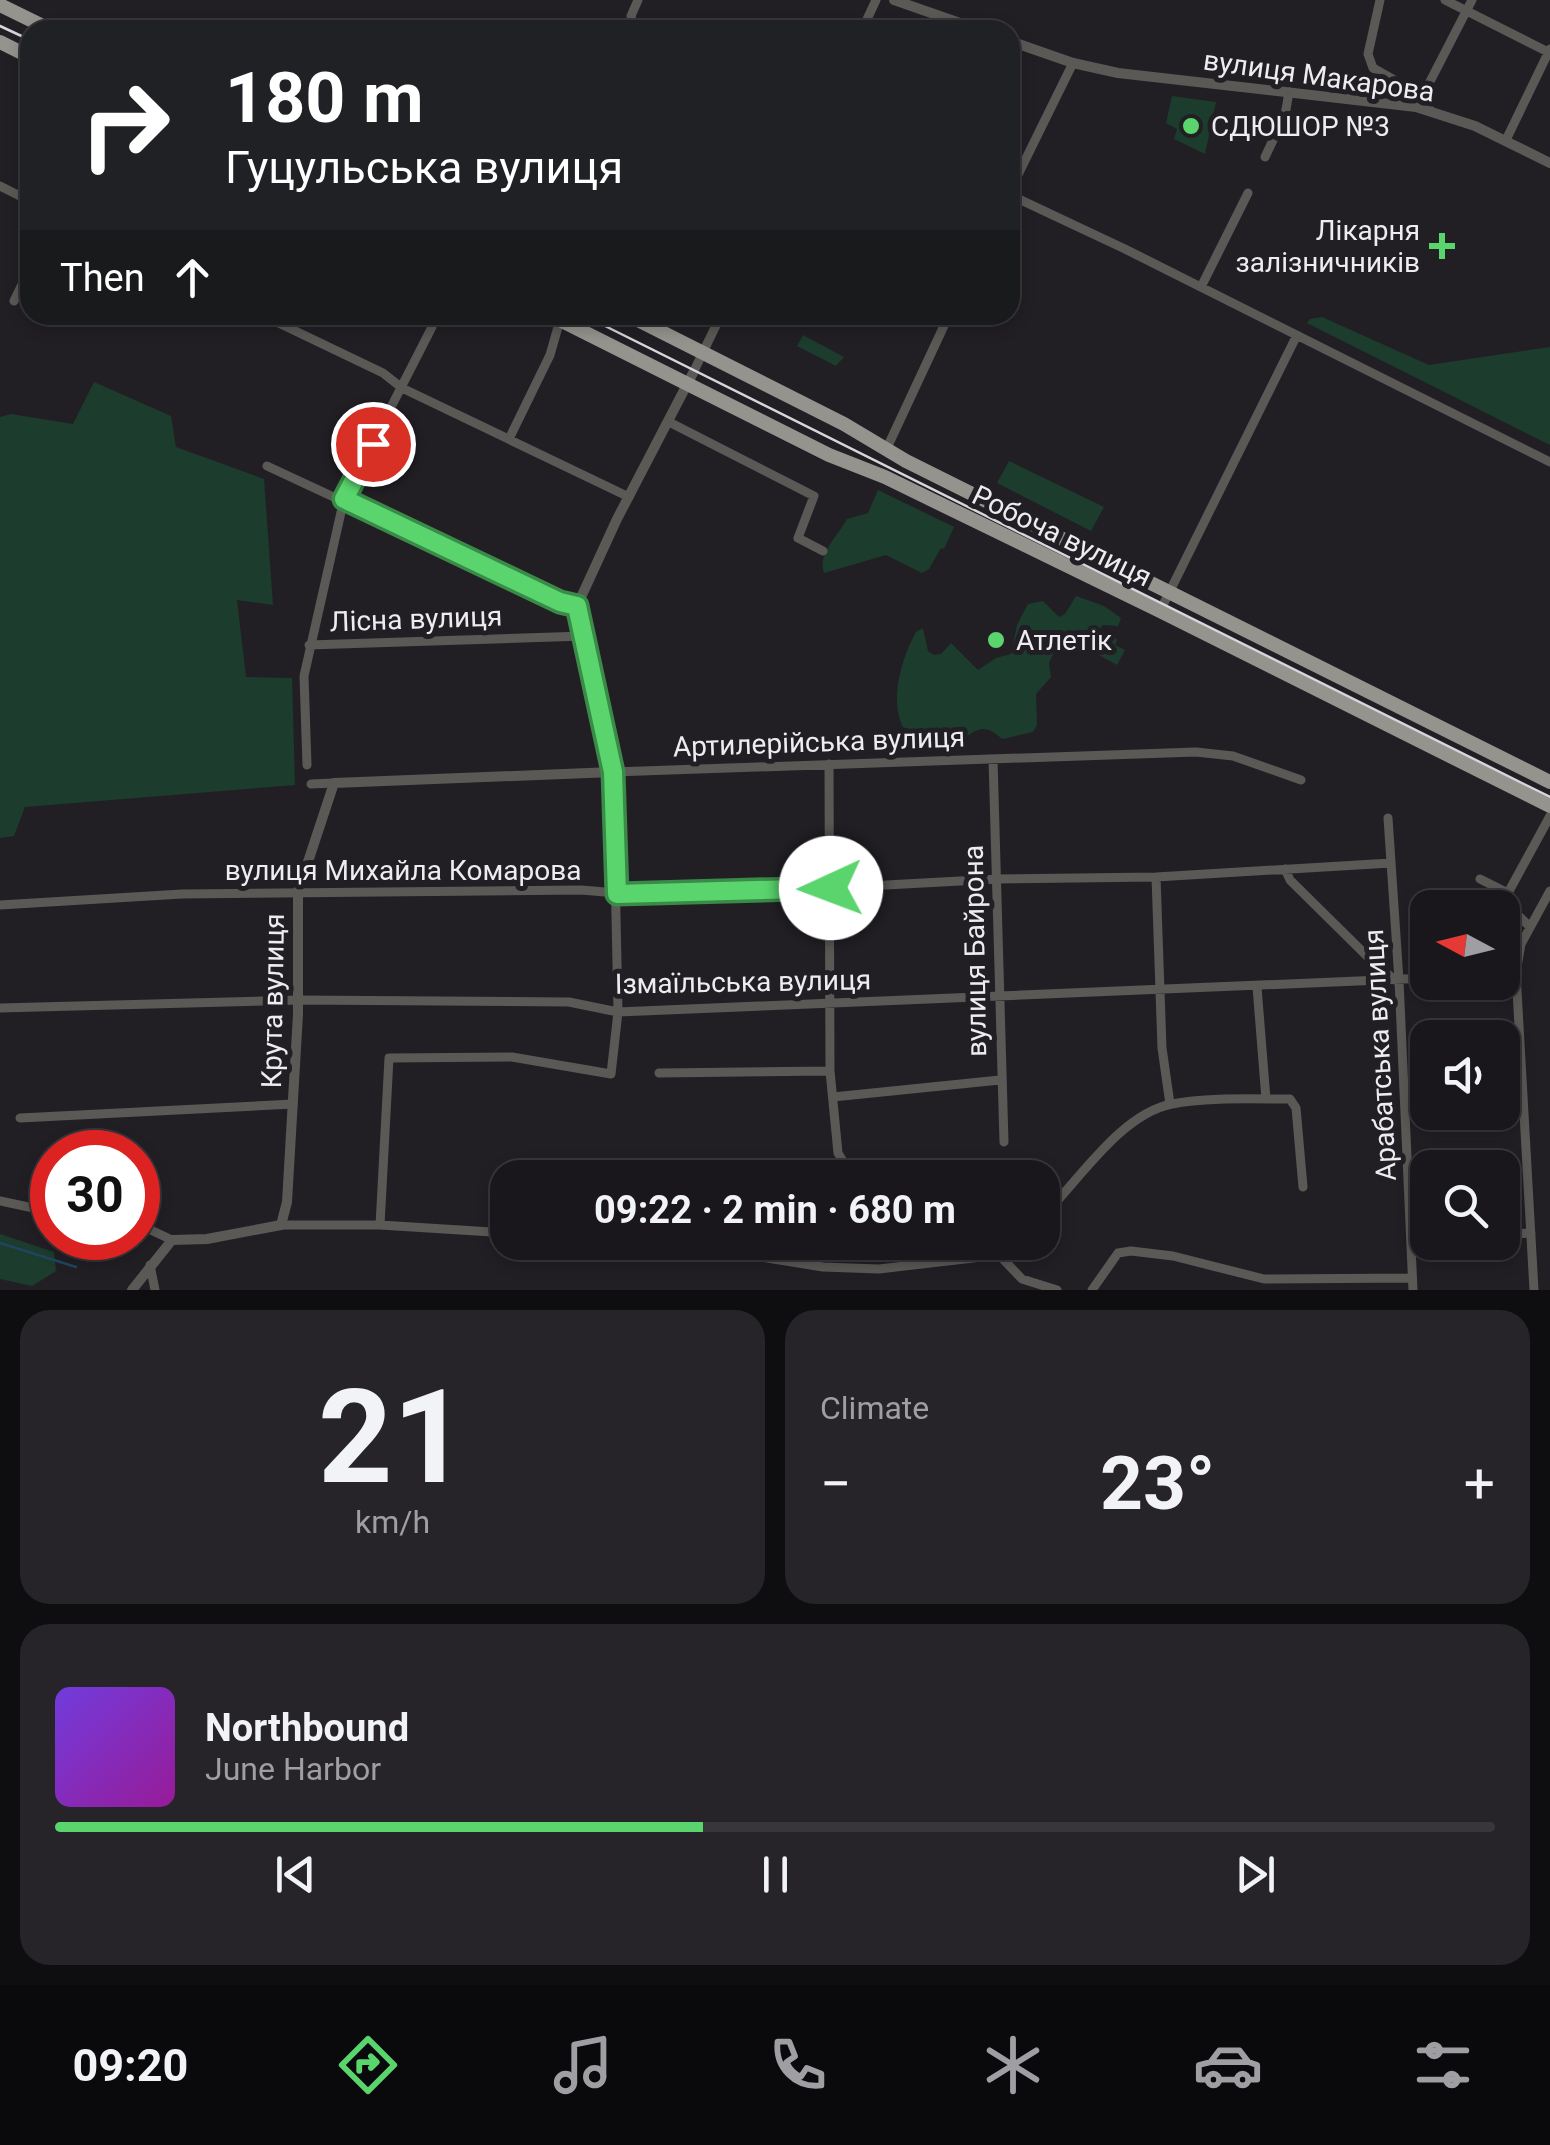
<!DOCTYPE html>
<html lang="en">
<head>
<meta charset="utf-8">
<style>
  :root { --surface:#19171b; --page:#262428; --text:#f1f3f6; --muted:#9f9fa3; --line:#37363a; --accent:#5ad56e }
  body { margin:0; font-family:Roboto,sans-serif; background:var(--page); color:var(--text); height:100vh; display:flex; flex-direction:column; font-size:38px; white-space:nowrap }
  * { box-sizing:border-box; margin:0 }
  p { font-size:32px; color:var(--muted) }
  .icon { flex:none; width:55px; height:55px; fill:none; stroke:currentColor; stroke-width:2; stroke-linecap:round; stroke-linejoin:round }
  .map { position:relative; height:1290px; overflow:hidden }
  .sheet { display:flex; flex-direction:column; gap:20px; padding:20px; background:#0e0d0f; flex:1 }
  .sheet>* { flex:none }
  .hud { position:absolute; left:20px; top:20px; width:1000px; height:305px; border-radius:30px; box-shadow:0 5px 15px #0003,0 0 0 2px var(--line); background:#202124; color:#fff; overflow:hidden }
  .needle { width:65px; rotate:277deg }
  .tools { position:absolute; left:1410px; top:890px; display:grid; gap:20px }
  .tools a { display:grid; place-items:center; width:110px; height:110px; border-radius:20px; background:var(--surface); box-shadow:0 5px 15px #0003,0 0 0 2px var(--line); font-size:50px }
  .speed { position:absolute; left:30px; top:1130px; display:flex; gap:20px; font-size:50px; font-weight:700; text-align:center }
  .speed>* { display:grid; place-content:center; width:130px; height:130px; border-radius:50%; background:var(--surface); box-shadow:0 5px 15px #0003,0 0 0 2px var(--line); line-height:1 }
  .speed .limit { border:15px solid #d22; background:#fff; color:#111 }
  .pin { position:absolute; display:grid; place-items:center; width:85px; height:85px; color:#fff; margin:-42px; border:5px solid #fff; border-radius:50%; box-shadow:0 2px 10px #0007 }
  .me { position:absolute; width:110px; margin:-55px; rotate:268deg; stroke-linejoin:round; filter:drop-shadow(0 0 8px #0008) }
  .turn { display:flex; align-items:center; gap:35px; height:210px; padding:0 40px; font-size:45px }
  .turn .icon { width:130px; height:130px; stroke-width:2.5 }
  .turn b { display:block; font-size:70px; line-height:85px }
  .then { display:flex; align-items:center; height:95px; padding:0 40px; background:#0003; gap:20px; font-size:38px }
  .big { font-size:75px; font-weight:700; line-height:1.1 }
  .sheet .tile { flex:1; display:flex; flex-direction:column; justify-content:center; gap:15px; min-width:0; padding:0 35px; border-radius:30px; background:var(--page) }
  .sheet .dial { align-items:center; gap:0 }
  .dial b { font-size:130px; line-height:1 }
  .song { display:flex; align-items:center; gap:30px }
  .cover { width:120px; height:120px; border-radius:15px; background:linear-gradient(135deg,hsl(260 70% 55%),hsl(300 70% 35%)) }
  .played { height:10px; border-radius:5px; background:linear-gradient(90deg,var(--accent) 45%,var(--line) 45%) }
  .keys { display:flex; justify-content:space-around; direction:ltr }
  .heat { display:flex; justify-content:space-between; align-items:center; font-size:55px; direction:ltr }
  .sheet .tiles { flex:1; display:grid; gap:20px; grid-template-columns:1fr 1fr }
  .tile:last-child { grid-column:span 2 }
  .trip { position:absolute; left:490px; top:1160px; width:570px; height:100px; border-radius:30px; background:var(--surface); box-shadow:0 5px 15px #0003,0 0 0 2px var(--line); font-weight:700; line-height:100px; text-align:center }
  .menu { display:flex; height:160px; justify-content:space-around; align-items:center; background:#0a090b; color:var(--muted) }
  .menu .icon { width:70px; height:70px }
  .menu .current { color:var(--accent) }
  .menu b { font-size:45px; color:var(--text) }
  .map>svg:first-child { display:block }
</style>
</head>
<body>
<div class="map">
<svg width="1550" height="1290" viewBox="0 0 1550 1290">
  <rect width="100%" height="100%" fill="#211f24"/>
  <path fill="#1c3c2d" d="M1172,96L1216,102L1205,154L1174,139L1177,129L1166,123Z
    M1322,317L1429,365L1550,347V445L1307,323L1310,319Z
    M803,335L844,357L836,366L797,346Z
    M94,382L171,416L176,447L264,479L273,605L237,600L246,677L292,678L295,785L25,807L14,836L0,838V417L11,414L73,424Z
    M1009,461L1104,507L1091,531L997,483Z
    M878,490L954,527L944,549L941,548L929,569L922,573L886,555L824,573C817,554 838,536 847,519L868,513Z
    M1076,596L1104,606L1121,618L1118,626L1103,625L1091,638L1060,639L1049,663L1051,677L1036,694L1037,725L1033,732L1002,739C972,711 970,751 938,745C923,743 917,731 903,727C889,700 902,657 916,632L923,628L928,651L934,655L941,654L951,643L978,670L996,658L1011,654L1017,625L1028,604L1043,601L1059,617L1065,614Z
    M1112,632L1117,640L1115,645L1125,650L1117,665L1090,650L1105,643V638Z
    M0,1234L54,1252L56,1271L32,1286L0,1279Z"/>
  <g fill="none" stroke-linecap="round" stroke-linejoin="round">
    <path stroke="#1f4561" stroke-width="2.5" d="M0,1243L76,1267"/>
    <path stroke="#5a5956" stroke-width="9" d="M1380,0L1368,54L1373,68L1412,90L1431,111
      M1445,0L1550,53
      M634,30L631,16L638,0
      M862,30L876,0
      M1421,99L1472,0
      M1506,140L1550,49
      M1265,157L1285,115L1289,92
      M0,186L30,201
      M1010,191L1073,63
      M1010,195L1125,249L1550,462
      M1201,287L1248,193
      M14,301L30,268
      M262,315L383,373L402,388L629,497
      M693,373L721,315
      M669,422L814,496L798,538L823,551
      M509,439L550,355L560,320
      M886,450L949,315
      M267,466L559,602L577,606
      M1160,611L1297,335
      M309,645L584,636
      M993,759L1004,1142
      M829,764L830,1071L838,1153L844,1163
      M307,765L304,676L344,499L432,327
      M311,784L334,783
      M1388,818L1399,980L1413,1290
      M1285,869L1290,880L1375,964L1395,980
      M1156,877L1162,1048L1170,1104
      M1480,879L1508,893
      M0,905L182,894L581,890L617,893L831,888L997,879L1156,877L1391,863
      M1529,926L1518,915L1508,893L1550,816
      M1257,987L1266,1099
      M0,1008L299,1000L569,1002L618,1012L1428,978
      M659,1073L830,1071
      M833,1097L1000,1080
      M20,1118L293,1104
      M0,1201L52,1212
      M1042,1217C1078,1182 1120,1114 1172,1104C1204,1097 1256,1099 1290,1099L1296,1108L1303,1187
      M138,1224L172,1240
      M281,1225H380L508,1233
      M380,1225L389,1058L512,1057L611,1074L618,1012L613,772L1196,752L1233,756L1301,780
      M1502,1234L1531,1233
      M1411,1240L1428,1239
      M575,1242L629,1250L704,1248L823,1267L879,1269L999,1255
      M999,1255L1022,1279L1057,1290
      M999,1255L1012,1242
      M150,1265L155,1290
      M1092,1290L1118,1253L1131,1251L1173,1256L1264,1279L1412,1278
      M1534,1290L1516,973L1521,944L1550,891"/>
    <path stroke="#5a5956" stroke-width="10" d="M894,0L980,30
      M1010,41L1073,63L1118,73L1416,107L1475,126L1550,163
      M132,1290L172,1240L207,1239L281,1225L287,1202L298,1014V892L334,783L613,772L577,606L617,519L693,373"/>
    <path stroke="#94938d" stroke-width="14" d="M0,5L51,30
      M0,42L30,57
      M550,315L829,455L885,477L1160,611L1550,806
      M628,315L844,424L906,461L1550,782"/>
    <path stroke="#d6d5d9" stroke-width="2.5" d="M0,26L30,40
      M583,315L1550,797"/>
  </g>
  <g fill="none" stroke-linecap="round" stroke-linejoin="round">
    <g stroke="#3a8a48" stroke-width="25">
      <path id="route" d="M373,444L344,499L560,602L577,606L613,772L617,894L831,888"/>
    </g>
    <use href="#route" stroke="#5ad56e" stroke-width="18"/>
  </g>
  <g fill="#5ad56e" stroke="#211f24" stroke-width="4">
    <circle cx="1191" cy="126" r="10"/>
    <path d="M1437 231h10v10h10v10h-10v10h-10v-10h-10v-10h10z"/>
    <circle cx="996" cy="640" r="10"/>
  </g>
  <g text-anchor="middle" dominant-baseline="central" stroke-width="10" stroke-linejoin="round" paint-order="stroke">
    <g font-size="28" fill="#edecf0" stroke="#211f24">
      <text transform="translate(1319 76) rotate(8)">вулиця Макарова</text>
      <text transform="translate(1062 536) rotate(26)">Робоча вулиця</text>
      <text transform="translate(416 619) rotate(-2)">Лісна вулиця</text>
      <text transform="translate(819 742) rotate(-2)">Артилерійська вулиця</text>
      <text x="403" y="870">вулиця Михайла Комарова</text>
      <text transform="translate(975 951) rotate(-91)">вулиця Байрона</text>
      <text transform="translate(743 982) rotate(-1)">Ізмаїльська вулиця</text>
      <text transform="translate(273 1001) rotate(-89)">Крута вулиця</text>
      <text transform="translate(1380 1055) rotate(-93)">Арабатська вулиця</text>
    </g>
    <g font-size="28" fill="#edecf0" stroke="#211f24" text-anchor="start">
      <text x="1211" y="126">СДЮШОР №3</text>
      <text x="1420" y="230" text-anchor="end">Лікарня<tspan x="1420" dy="32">залізничників</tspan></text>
      <text x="1016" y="640">Атлетік</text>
    </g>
  </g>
</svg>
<div class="tools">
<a><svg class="needle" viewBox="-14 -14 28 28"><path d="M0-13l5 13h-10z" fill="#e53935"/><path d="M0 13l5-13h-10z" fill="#9f9fa3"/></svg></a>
<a><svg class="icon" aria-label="sound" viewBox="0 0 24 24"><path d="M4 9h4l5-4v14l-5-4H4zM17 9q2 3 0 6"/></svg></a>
<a><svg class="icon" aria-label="search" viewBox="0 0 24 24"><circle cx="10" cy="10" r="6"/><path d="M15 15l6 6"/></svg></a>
</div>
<div class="speed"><div class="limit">30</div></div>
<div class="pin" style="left:373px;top:444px;background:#d93025"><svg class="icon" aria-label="arrive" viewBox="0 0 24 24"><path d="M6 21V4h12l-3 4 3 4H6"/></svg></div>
<svg class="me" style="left:831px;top:888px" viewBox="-20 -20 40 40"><circle r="19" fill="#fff"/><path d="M0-13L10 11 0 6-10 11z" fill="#5ad56e"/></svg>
<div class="trip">09:22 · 2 min · 680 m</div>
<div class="hud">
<div class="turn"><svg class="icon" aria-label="right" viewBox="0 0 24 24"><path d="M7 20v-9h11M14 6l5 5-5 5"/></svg><div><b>180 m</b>Гуцульська вулиця</div></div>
<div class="then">Then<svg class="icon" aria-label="ahead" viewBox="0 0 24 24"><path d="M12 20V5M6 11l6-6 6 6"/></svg></div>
</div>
</div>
<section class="sheet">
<div class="tiles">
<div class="tile dial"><b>21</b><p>km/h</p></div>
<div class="tile"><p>Climate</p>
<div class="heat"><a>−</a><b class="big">23°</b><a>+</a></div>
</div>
<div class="tile">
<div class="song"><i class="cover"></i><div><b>Northbound</b><p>June Harbor</p></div></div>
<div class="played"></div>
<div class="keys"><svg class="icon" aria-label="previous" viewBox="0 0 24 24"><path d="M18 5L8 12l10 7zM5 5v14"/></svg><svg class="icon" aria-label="pause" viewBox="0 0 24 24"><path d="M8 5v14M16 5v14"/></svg><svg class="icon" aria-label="next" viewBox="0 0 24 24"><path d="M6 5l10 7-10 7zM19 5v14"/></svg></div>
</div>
</div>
</section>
<nav class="menu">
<b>09:20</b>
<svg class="icon current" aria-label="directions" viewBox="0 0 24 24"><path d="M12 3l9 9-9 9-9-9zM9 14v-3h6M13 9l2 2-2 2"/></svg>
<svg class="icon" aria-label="music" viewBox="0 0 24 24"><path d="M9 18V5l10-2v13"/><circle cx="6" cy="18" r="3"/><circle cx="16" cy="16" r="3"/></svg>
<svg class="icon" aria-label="phone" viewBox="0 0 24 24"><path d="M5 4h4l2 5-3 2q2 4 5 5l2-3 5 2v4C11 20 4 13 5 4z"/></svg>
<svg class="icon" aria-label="climate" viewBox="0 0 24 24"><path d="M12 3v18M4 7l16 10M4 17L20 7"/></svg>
<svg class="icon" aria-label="car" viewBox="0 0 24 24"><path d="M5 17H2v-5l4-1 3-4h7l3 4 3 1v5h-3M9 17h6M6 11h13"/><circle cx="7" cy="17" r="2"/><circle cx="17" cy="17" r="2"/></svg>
<svg class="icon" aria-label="filters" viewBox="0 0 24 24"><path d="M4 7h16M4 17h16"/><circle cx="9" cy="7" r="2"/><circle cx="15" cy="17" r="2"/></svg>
</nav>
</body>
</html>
